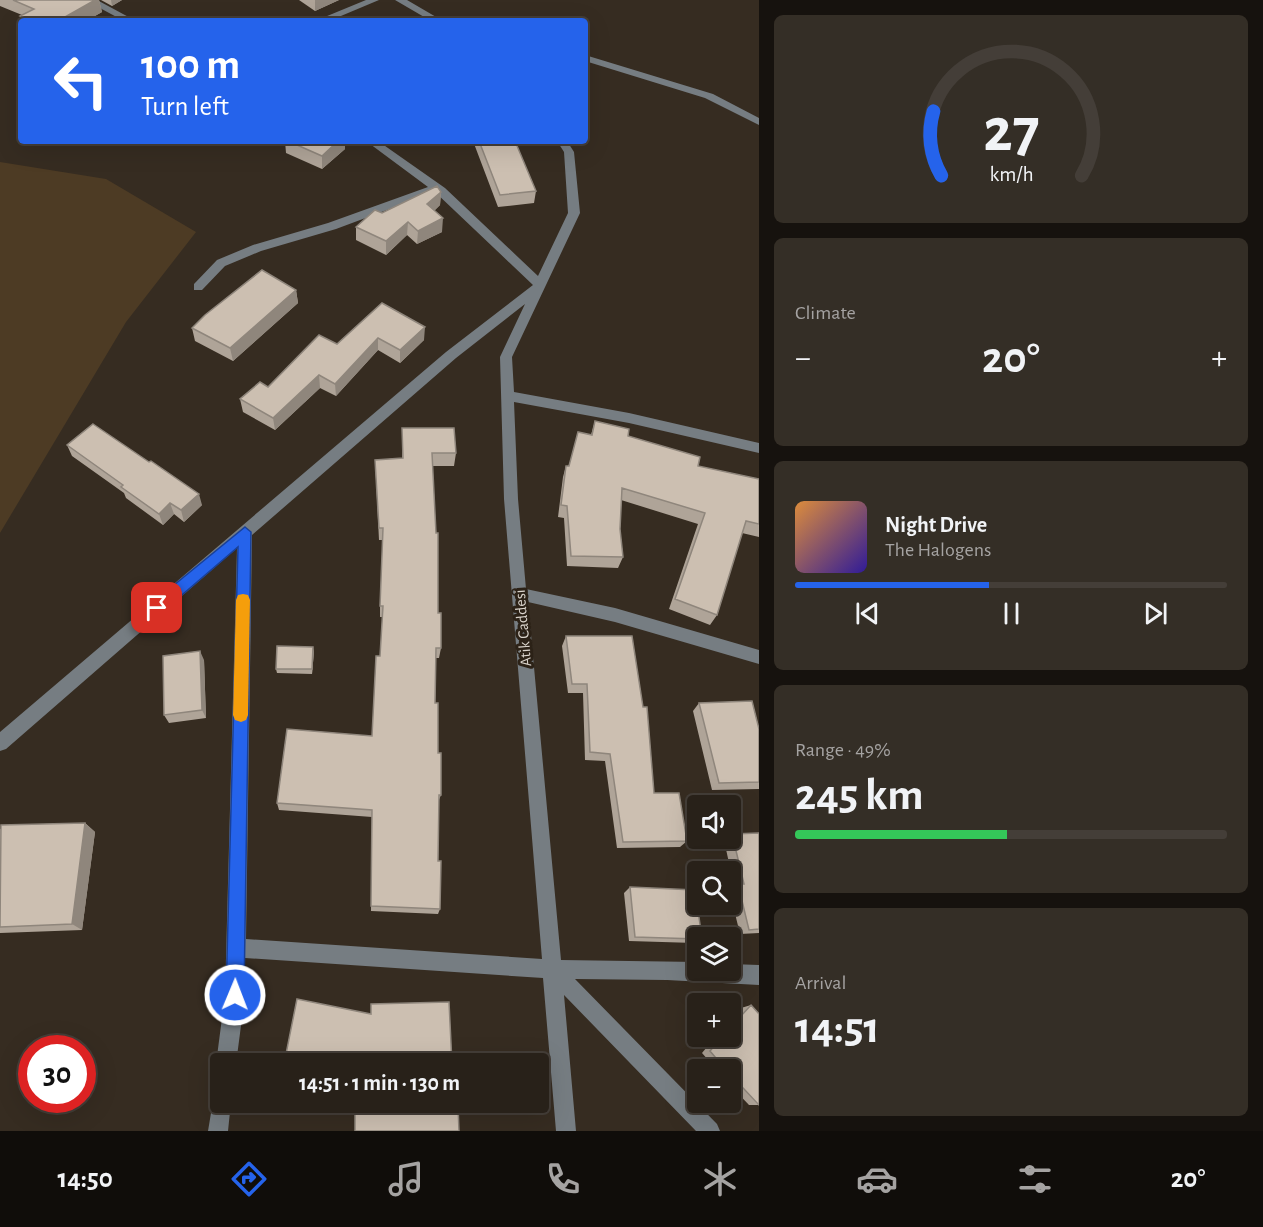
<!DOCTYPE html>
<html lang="en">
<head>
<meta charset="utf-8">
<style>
  :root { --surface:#282119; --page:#342e26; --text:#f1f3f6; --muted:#a5a3a2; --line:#443e38; --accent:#2563eb }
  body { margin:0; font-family:"Alegreya Sans",sans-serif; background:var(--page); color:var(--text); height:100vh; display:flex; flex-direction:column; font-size:22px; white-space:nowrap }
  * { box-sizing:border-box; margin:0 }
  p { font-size:20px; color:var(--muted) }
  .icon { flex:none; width:33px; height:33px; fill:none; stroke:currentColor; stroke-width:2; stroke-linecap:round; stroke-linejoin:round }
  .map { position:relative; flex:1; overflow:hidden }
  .side { display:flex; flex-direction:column; gap:15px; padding:15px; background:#16120e; width:504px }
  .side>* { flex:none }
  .banner { position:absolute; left:18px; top:18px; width:570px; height:126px; border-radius:6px; box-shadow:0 6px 24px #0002,0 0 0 2px var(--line); background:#2563eb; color:#fff; overflow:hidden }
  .buttons { position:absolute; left:687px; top:795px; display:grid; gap:12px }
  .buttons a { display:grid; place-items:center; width:54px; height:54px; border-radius:6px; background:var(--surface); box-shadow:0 6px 24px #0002,0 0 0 2px var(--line); font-size:30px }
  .speed { position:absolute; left:18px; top:1035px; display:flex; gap:12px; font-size:30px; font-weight:700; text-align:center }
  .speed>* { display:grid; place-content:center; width:78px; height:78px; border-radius:50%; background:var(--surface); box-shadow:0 6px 24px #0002,0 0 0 2px var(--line); line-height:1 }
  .speed .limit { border:9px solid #d22; background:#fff; color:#111 }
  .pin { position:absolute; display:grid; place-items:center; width:51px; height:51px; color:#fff; margin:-26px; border-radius:12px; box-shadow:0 3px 9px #0006 }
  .me { position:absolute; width:66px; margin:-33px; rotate:1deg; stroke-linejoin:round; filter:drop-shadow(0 0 4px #0008) }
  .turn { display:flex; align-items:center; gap:21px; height:126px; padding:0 24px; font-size:27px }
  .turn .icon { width:78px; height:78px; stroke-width:2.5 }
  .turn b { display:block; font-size:42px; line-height:51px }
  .big { font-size:45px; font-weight:600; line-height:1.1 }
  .side .tile { flex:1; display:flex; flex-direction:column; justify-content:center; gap:9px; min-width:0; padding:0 21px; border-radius:9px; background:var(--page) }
  .side .dial { align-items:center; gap:0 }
  .dial svg { height:156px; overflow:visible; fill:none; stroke:var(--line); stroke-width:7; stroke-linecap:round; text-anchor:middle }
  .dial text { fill:var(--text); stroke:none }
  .song { display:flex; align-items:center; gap:18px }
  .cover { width:72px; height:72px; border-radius:9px; background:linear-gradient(135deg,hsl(30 70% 55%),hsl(250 70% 35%)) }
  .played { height:6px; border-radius:3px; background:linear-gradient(90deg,var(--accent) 45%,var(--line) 45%) }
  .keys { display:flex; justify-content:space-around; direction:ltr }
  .heat { display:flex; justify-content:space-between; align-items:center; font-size:33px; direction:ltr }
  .charge { height:9px; border-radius:4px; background:linear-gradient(90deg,#34c759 49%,var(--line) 0) }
  .trip { position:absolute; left:210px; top:1053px; width:339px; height:60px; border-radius:6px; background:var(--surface); box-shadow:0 6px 24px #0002,0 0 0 2px var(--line); font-weight:600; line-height:60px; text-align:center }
  .tabs { display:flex; height:96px; justify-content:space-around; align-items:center; background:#100d0a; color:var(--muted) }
  .tabs .icon { width:42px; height:42px }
  .tabs .current { color:var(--accent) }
  .tabs b { font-size:27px; color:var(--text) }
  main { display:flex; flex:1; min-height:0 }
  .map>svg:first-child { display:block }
</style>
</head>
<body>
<main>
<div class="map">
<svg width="759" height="1131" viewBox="0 0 759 1131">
  <rect width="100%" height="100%" fill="#362c21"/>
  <path fill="#4d3b24" d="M0,162L106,179L196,232L126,322L0,533Z"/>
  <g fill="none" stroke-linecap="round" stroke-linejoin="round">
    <path fill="#767d82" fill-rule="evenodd" d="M85,0H97L136,21H124Z
      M366,0H379L329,21H315Z
      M395,0H407L443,21H431Z
      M585,55L713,94L759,118V125L705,98L585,61Z
      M366,141H378L445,188L538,276L568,213L564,152L557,141H567L574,152L580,213L512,357L514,392L629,413L759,443V453L629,423L514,402L518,499L526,589L615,608L759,650V664L615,622L528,602L561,960L698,962V970H730V964L759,965V985L667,980L575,979L717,1124L720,1131H696L564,995L576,1131H556L543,978L245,958V995L236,1064H220L219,1071L216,1064L225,995L237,548L6,749L0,751V732L446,352L533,285L435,192L336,229L261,251L225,266L202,290H194V284L217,260L253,245L328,223L428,187ZM525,304L500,357L504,499L542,959L246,939L252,535L456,358Z
      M220,1092V1102H231L228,1131H208L214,1095Z"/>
  </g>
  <path fill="#afa498" d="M0,0H99L102,12L86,21H22L20,16L22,15L0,6Z
    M101,0H122L112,6Z
    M299,0H339L315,11Z
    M285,141H345V149L322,169L286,153Z
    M473,141H515L536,191L534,203L498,207Z
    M441,192L440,205L434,211L442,232L417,244L407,235L386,255L356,240V227L382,213Z
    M296,290L298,303L233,361L195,341L192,328Z
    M382,303L424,340L400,363L378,350L336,396L320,388L275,430L243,412L240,399L268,387L337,344Z
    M595,421L698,466L759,479V537L742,533L717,615L710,625L669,609L698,524L621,500L620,529L623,557L618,568L567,566L564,518L558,517L563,477L566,466H568L591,435Z
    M402,428L456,453L454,466H432L438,613L441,648L439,658H436L435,703L441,795L438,802V861L440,909L438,914L371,911L372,817L279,810L277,803L372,736L380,656L383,617H380V606L383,540H379L375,460L402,458Z
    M67,445L202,505L184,522L174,514L163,525L126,498L124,493L72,456Z
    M566,636L654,793L687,841L680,847L617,848L605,761L585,760L583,693H568L562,646Z
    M314,651L312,674L277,673L276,669Z
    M204,660L206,718L169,723L164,715Z
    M699,703L759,729V789L712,790L693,711Z
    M85,823L95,832L82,930L0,933V829Z
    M759,833V933L740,934L730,893V888L734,886L724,840L726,838H730V835L732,834Z
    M630,887L698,938V942L695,943L629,941L624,893Z
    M751,1005L759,1105H749L730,1085V1070H717L702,1053L716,1036H730V1020L741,1008Z"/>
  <path fill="#8f867c" d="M95,0H99L102,12L86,21H58Z
    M111,0H122L112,6Z
    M315,0H339L315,11Z
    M338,141H345V149L322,169V156Z
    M441,192L440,205L426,218L427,204Z
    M443,218L442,232L417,244L418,231Z
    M408,222L407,235L386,255V241Z
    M296,290L298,303L233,361L230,348Z
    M425,327L424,340L400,363V350Z
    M378,338V350L336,396L335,384Z
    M319,375L320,388L275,430L273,418Z
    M199,494L202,505L184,522L181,510Z
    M170,503L174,514L163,525L159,514Z
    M313,647L314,651L312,674V669Z
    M200,651L204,660L206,718L202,710Z
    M85,823L95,832L82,930L72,924Z"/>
  <path fill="#ccbfb1" stroke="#8f867c" stroke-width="1.5" d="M13,0H95L58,21H30L20,16L34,9Z
    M288,141H338L322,156Z
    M479,141H515L536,191L500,195Z
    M437,186L441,192L427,204L443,218L418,231L408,222L386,241L356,227L375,210L382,213Z
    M262,270L296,290L230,348L192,328L205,315Z
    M382,303L425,327L400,350L378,338L335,384L319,375L273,418L240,399L260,382L268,387L319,335L337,344Z
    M595,421L629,429L628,436L700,457L698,466L759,479V524L746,521L717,615L675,599L705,513L622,488L620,529L623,557L571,556L567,506L561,505L566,466H569L578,432L592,435Z
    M93,424L149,462L151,461L199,494L181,510L170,503L159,514L121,487L123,485L67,445Z
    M402,428H454L456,453H432L436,533H438V613H441V648H436L435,703H438V753H441V795H439L438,861H441L440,909L371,906L372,810L277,803L287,729L372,736L376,656H380L383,606H380L383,528H379L375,460L403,458Z
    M566,636H632L643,707H647L654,793H679L687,841L623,842L610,754L590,752L587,684H572Z
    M277,646L313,647L312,669H276Z
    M200,651L202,710L164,715L163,656Z
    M752,701L759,729V782L719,783L699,703Z
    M85,823L72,924L0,927L1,825Z
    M759,833V929L749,930L738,884H744L732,834Z
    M630,887L695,890L702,938H698V939L635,937Z
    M297,999L371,1014V1004L449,1002L452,1064H284Z
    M751,1005L759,1014V1105L730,1074V1070H726L710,1051L723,1036H730V1028Z
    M355,1102H454V1106H458L459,1131H355Z"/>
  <path fill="#2563eb" stroke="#184099" stroke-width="1.5" d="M245,527L251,532L244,995L241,1001L235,1004L229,1001L226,995L238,547L162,612L157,614L152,612L150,608L152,603Z"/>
  <path fill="#f59e0b" d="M243,594L248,595L250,600L248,715L246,720L241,722L235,720L233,715L236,600L238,595Z"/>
  <g text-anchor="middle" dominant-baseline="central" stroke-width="6" stroke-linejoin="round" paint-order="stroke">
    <g font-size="16" fill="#dad4cc" stroke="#2c2217">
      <text transform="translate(523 628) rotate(-95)">Atik Caddesi</text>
    </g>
  </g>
</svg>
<div class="buttons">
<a><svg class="icon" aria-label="sound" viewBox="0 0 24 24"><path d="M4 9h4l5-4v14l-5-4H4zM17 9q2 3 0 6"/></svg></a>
<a><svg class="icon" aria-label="search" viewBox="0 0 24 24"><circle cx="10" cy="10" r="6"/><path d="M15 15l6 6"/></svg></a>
<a><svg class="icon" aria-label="layers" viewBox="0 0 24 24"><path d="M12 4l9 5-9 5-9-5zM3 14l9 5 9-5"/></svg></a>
<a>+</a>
<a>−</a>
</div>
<div class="speed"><div class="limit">30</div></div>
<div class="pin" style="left:157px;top:608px;background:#d93025"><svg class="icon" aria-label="arrive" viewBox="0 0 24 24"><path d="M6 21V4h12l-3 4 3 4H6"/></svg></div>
<svg class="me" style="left:235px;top:995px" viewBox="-20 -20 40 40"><circle r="17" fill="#2563eb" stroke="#fff" stroke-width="3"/><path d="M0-11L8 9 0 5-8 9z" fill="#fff"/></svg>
<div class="trip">14:51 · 1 min · 130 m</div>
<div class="banner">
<div class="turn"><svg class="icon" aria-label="left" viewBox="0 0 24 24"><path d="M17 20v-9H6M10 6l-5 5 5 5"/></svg><div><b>100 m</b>Turn left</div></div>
</div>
</div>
<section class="side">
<div class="tile dial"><svg viewBox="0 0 100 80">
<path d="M14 69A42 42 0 1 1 86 69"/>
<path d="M14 69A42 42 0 0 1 10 36" stroke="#2563eb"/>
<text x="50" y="56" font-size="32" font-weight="700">27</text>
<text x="50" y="72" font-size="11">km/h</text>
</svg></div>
<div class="tile"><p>Climate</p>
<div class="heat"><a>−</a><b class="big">20°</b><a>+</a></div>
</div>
<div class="tile">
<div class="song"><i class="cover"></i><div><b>Night Drive</b><p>The Halogens</p></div></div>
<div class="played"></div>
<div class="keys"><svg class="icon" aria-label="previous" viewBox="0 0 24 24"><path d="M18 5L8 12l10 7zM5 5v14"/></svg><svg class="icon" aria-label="pause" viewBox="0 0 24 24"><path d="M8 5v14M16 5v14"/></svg><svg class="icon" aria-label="next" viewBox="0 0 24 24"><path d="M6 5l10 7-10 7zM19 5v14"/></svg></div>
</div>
<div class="tile"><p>Range · 49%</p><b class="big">245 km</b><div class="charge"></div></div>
<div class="tile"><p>Arrival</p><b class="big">14:51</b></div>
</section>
</main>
<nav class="tabs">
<b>14:50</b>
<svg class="icon current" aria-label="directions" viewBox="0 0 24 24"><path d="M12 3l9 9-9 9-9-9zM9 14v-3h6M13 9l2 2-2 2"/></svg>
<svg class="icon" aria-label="music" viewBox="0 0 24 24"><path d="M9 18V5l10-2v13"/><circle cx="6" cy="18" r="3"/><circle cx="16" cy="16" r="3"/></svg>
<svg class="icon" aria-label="phone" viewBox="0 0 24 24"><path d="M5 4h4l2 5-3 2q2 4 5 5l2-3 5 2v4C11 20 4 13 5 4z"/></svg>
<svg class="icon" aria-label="climate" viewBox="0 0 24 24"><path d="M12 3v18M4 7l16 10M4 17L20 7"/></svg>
<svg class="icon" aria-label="car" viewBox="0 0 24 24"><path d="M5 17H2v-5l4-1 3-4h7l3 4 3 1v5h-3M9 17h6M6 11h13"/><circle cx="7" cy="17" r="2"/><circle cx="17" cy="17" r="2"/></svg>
<svg class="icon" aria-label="filters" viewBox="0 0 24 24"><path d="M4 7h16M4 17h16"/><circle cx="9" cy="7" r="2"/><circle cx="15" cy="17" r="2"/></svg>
<b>20°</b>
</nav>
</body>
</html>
